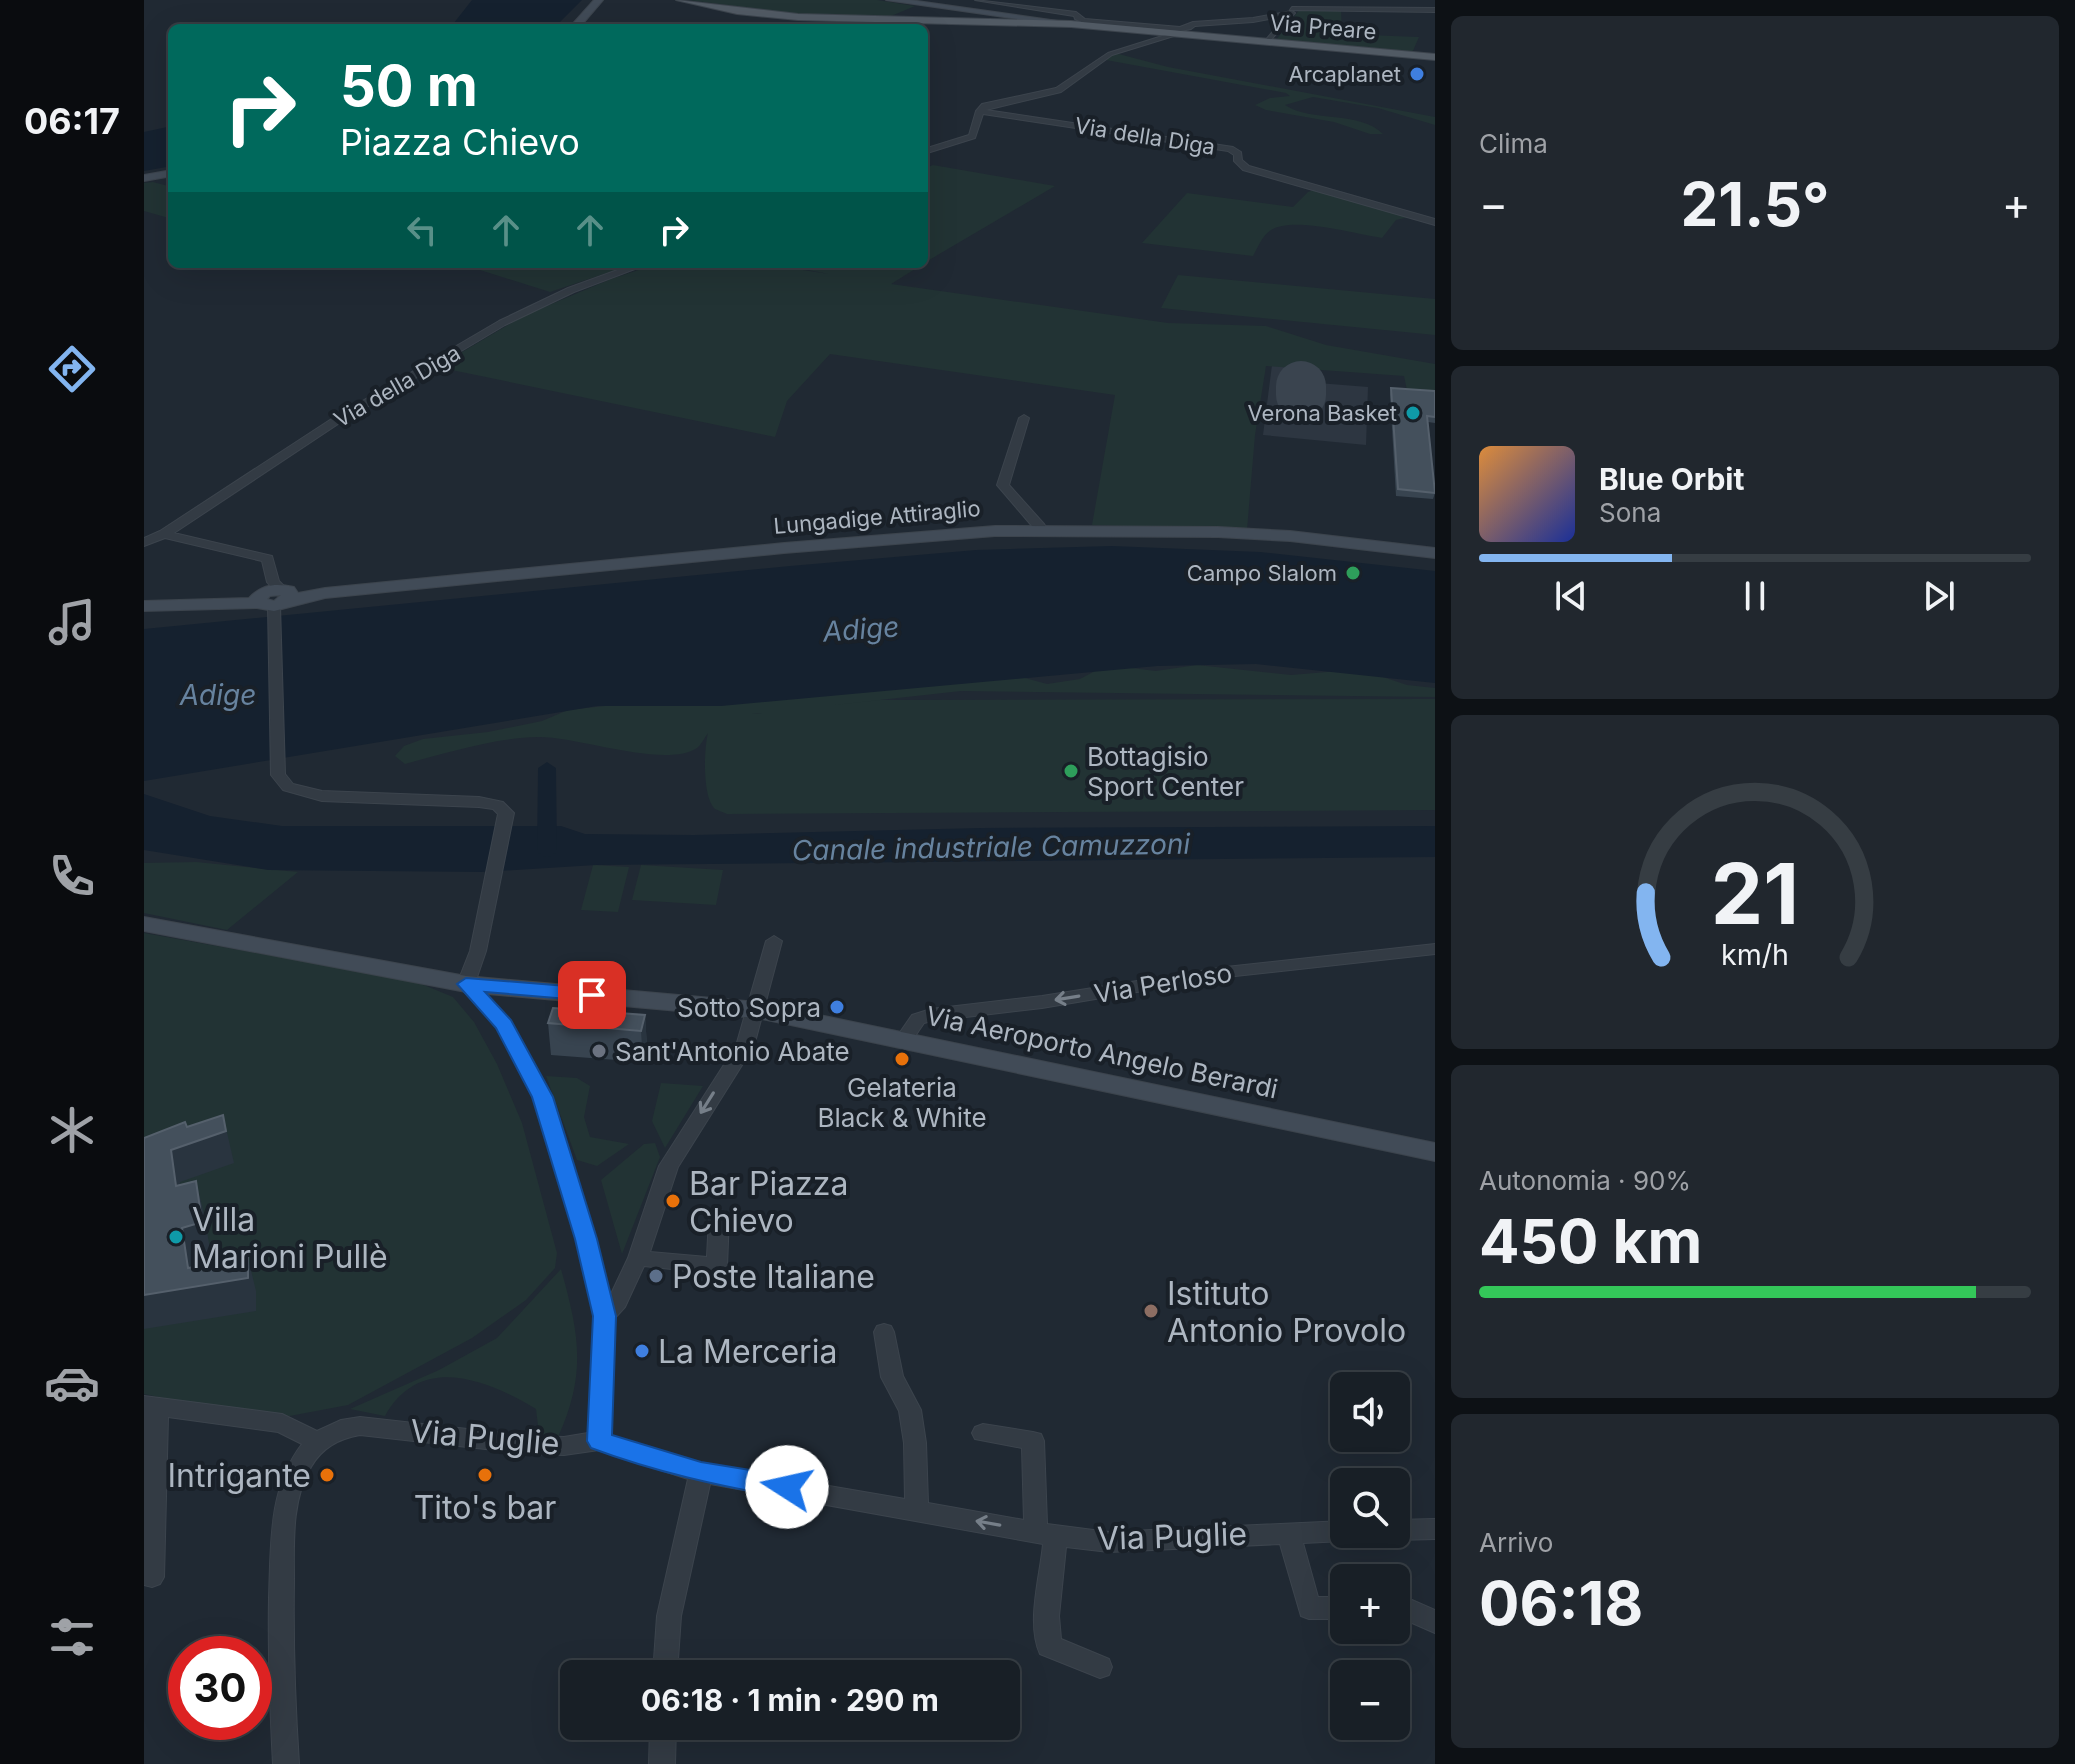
<!DOCTYPE html>
<html lang="it">
<head>
<meta charset="utf-8">
<style>
  :root { --surface:#181f26; --page:#21272e; --text:#f1f3f6; --muted:#9fa2a7; --line:#363d43; --accent:#83b5f0 }
  body { margin:0; font-family:Inter,sans-serif; background:var(--page); color:var(--text); height:100vh; display:flex; flex-direction:column; font-size:30px; white-space:nowrap }
  * { box-sizing:border-box; margin:0 }
  p { font-size:26px; color:var(--muted) }
  .icon { flex:none; width:44px; height:44px; fill:none; stroke:currentColor; stroke-width:2; stroke-linecap:round; stroke-linejoin:round }
  .map { position:relative; flex:1; overflow:hidden }
  .panel { display:flex; flex-direction:column; gap:16px; padding:16px; background:#0d1115; width:640px }
  .panel>* { flex:none }
  .hud { position:absolute; left:24px; top:24px; width:760px; height:244px; border-radius:12px; box-shadow:0 8px 32px #0002,0 0 0 2px var(--line); background:#00695c; color:#fff; overflow:hidden }
  .fabs { position:absolute; left:1186px; top:1372px; display:grid; gap:16px }
  .fabs a { display:grid; place-items:center; width:80px; height:80px; border-radius:12px; background:var(--surface); box-shadow:0 8px 32px #0002,0 0 0 2px var(--line); font-size:40px }
  .speed { position:absolute; left:24px; top:1636px; display:flex; gap:16px; font-size:40px; font-weight:700; text-align:center }
  .speed>* { display:grid; place-content:center; width:104px; height:104px; border-radius:50%; background:var(--surface); box-shadow:0 8px 32px #0002,0 0 0 2px var(--line); line-height:1 }
  .speed .limit { border:12px solid #d22; background:#fff; color:#111 }
  .pin { position:absolute; display:grid; place-items:center; width:68px; height:68px; color:#fff; margin:-34px; border-radius:16px; box-shadow:0 4px 12px #0006 }
  .me { position:absolute; width:88px; margin:-44px; rotate:280deg; stroke-linejoin:round; filter:drop-shadow(0 0 6px #0008) }
  .turn { display:flex; align-items:center; gap:28px; height:168px; padding:0 40px; font-size:36px }
  .turn .icon { width:104px; height:104px; stroke-width:2.5 }
  .turn b { display:block; font-size:56px; line-height:68px }
  .lanes { display:flex; align-items:center; height:76px; padding:0 40px; background:#0003; justify-content:center; gap:40px; direction:ltr }
  .lanes .off { opacity:.35 }
  .big { font-size:60px; font-weight:700; line-height:1.1 }
  .panel .tile { flex:1; display:flex; flex-direction:column; justify-content:center; gap:12px; min-width:0; padding:0 28px; border-radius:12px; background:var(--page) }
  .panel .dial { align-items:center; gap:0 }
  .dial svg { height:208px; overflow:visible; fill:none; stroke:var(--line); stroke-width:7; stroke-linecap:round; text-anchor:middle }
  .dial text { fill:var(--text); stroke:none }
  .song { display:flex; align-items:center; gap:24px }
  .cover { width:96px; height:96px; border-radius:12px; background:linear-gradient(135deg,hsl(30 70% 55%),hsl(230 70% 35%)) }
  .played { height:8px; border-radius:4px; background:linear-gradient(90deg,var(--accent) 35%,var(--line) 35%) }
  .keys { display:flex; justify-content:space-around; direction:ltr }
  .heat { display:flex; justify-content:space-between; align-items:center; font-size:44px; direction:ltr }
  .charge { height:12px; border-radius:6px; background:linear-gradient(90deg,#34c759 90%,var(--line) 0) }
  .trip { position:absolute; left:416px; top:1660px; width:460px; height:80px; border-radius:12px; background:var(--surface); box-shadow:0 8px 32px #0002,0 0 0 2px var(--line); font-weight:700; line-height:80px; text-align:center }
  main { display:flex; flex:1; min-height:0 }
  .menu { display:flex; flex-direction:column; width:144px; justify-content:space-around; align-items:center; background:#0a0c0f; color:var(--muted) }
  .menu .icon { width:56px; height:56px }
  .menu .selected { color:var(--accent) }
  .menu b { font-size:36px; color:var(--text) }
  .map>svg:first-child { display:block }
</style>
</head>
<body>
<main>
<nav class="menu">
<b>06:17</b>
<svg class="icon selected" aria-label="directions" viewBox="0 0 24 24"><path d="M12 3l9 9-9 9-9-9zM9 14v-3h6M13 9l2 2-2 2"/></svg>
<svg class="icon" aria-label="music" viewBox="0 0 24 24"><path d="M9 18V5l10-2v13"/><circle cx="6" cy="18" r="3"/><circle cx="16" cy="16" r="3"/></svg>
<svg class="icon" aria-label="phone" viewBox="0 0 24 24"><path d="M5 4h4l2 5-3 2q2 4 5 5l2-3 5 2v4C11 20 4 13 5 4z"/></svg>
<svg class="icon" aria-label="climate" viewBox="0 0 24 24"><path d="M12 3v18M4 7l16 10M4 17L20 7"/></svg>
<svg class="icon" aria-label="car" viewBox="0 0 24 24"><path d="M5 17H2v-5l4-1 3-4h7l3 4 3 1v5h-3M9 17h6M6 11h13"/><circle cx="7" cy="17" r="2"/><circle cx="17" cy="17" r="2"/></svg>
<svg class="icon" aria-label="filters" viewBox="0 0 24 24"><path d="M4 7h16M4 17h16"/><circle cx="9" cy="7" r="2"/><circle cx="15" cy="17" r="2"/></svg>
</nav>
<div class="map">
<svg width="1291" height="1764" viewBox="0 0 1291 1764">
  <rect width="100%" height="100%" fill="#202933"/>
  <path fill="#2d3641" d="M1128,365L1153,367L1152,375L1174,377V383L1224,387L1222,445L1119,435Z"/>
  <path fill="#223334" d="M544,0H733L771,6L740,19L686,18Z
    M1156,9H1197L1198,34L1275,37L1268,53L1132,40Z
    M971,53L1024,67L1291,117V125L1234,108L1169,97L1141,105C1168,123 1215,110 1239,134H1226L1190,122L1122,110L1111,105L1126,98L1146,96L1142,93L962,60Z
    M789,165L911,186L780,263V169Z
    M9,182L28,187V219L0,211V183Z
    M1177,187L1274,215L1252,220L1238,238C1212,234 1149,216 1127,230C1118,236 1114,247 1109,256L998,243L1043,193L1149,207L1164,192Z
    M317,264H490L406,292Z
    M513,264H619L685,274L633,264H779L747,284L1024,323L1122,326L1182,345L1291,364V392L1263,390L1260,376L1122,366L1111,435L1103,530L948,525L971,395L686,354L643,401L631,437L293,367L379,316L467,279Z
    M1034,275L1291,299V335L1017,308Z
    M1053,665L1147,675L1195,671L1236,676L1263,685L1291,688V697L817,691L608,714L736,700L1291,699V810L583,814C579,812 575,811 571,809C558,797 560,748 564,733C561,737 557,745 553,748C521,769 433,736 394,737C350,738 303,753 261,764L251,756L260,746L279,739L344,732L398,721L424,710L507,701L574,706L855,671L903,684L936,679L953,670L979,667L1012,671Z
    M52,862L154,872L83,930L0,913V863Z
    M449,865L485,867L474,912L437,910Z
    M497,865L579,870L572,905L488,900Z
    M0,933L270,981L309,997L330,1022L353,1064L378,1123L413,1253L411,1268L382,1300L328,1338L204,1405L135,1418L96,1414L0,1394Z
    M402,1076L433,1078L446,1086L440,1117L446,1137L485,1144L453,1166L433,1160Z
    M517,1083L559,1086L521,1148L508,1121Z
    M511,1143L516,1157L478,1254L457,1180L500,1144Z
    M417,1269C435,1334 443,1373 414,1437L395,1434L392,1409C342,1379 276,1353 241,1416L206,1409L295,1370L353,1338Z"/>
  <path fill="#15212f" d="M328,0H438L410,28H306Z
    M28,126V166L0,171V132Z
    M968,546L1116,552L1291,571V683L1112,664L1013,666L577,706H453L0,781V629L646,566L832,550Z
    M0,794L66,816L138,826H417L441,834L550,835L837,828L1291,826V857L452,865L338,872L124,870L0,850Z"/>
  <g fill="none" stroke-linecap="round" stroke-linejoin="round">
    <path fill="#15212f" fill-rule="evenodd" d="M403,762L412,768L413,852L403,858L393,852L394,768Z"/>
    <path stroke="#3a444f" stroke-width="50" d="M1157,386V395"/>
    <g stroke="#3c444d" stroke-width="2">
      <path id="street" d="M831,0L932,12L941,19L1036,27L1049,22L1109,18L1148,11L1151,13L1123,44L1120,42L1142,16L1109,22L1051,26L1047,29L1036,31L940,23L931,19L930,16Z
        M1148,7L1291,8V12L1146,10Z
        M1031,32L1033,35L968,55L917,92L842,110L1089,147L1097,152L1098,160L1105,166L1291,219V225L1099,170L1090,161V155L1084,151L839,114L831,138L780,154V149L825,135L832,111L838,104L912,88L964,53Z
        M490,264H504L430,292L361,325L194,424L30,533L128,556L135,581L143,589L142,592H132L123,582L118,561L21,538L0,546V538L16,531L186,420L355,321L424,288Z
        M880,415L885,418L865,485L900,524L904,530L898,534L894,533L853,485L875,418Z
        M130,602L136,606L141,774L149,784L178,791L335,797L359,802L370,813L342,951L331,983L366,1020L408,1097L452,1239L466,1296L484,1258L515,1166L592,1046L622,941L630,936L638,941L610,1046L534,1167L506,1252L563,1257L565,1217L568,1212L575,1210L582,1212L585,1217L583,1266L580,1271L573,1274L500,1266L481,1307L471,1318L466,1436L557,1464L761,1499L760,1443L755,1411L737,1377L730,1332L733,1326L740,1324L747,1326L750,1332L759,1376L777,1410L782,1443L784,1503L880,1520L878,1448L831,1439L828,1433L831,1427L839,1424L889,1432L897,1434L900,1441L903,1524L965,1532L1200,1521V1534H1210L1208,1538L1200,1541L1159,1543L1174,1597H1200V1619H1165L1157,1616L1136,1544L965,1552L922,1547L915,1616L917,1639L965,1659L968,1667L965,1675L956,1678L896,1654C882,1623 896,1577 899,1544L566,1484L537,1616L533,1674H509L513,1616L544,1479L455,1450L420,1455L386,1454L216,1435C194,1439 178,1448 167,1467C147,1501 150,1544 150,1581C149,1642 151,1703 155,1764H129C126,1708 124,1654 125,1598C127,1545 124,1488 158,1444L134,1432L24,1417L20,1577L16,1584L8,1587L0,1585V1396L138,1414L173,1431L197,1420L216,1417L386,1436L420,1437L444,1433L451,1316L432,1239L390,1097L353,1027L313,984L326,951L354,814L349,809L335,807L178,801L139,790L127,775L124,606Z
        M1291,944V954L1082,977L898,1008L788,1021L780,1023L765,1045H753L750,1041L768,1015L787,1009L898,996L1082,967Z
        M1291,1519V1539L1252,1540L1242,1534H1252V1520Z
        M1252,1597H1261L1291,1610V1633L1259,1619H1252Z
        M506,1726H532L531,1764H505Z"/>
    </g>
    <g stroke="#3c444d" stroke-width="2">
      <path id="secondary" d="M450,0H459L435,28H425Z
        M742,0H766L928,23L923,26Z
        M28,170V176L0,181V175Z
        M851,526L1074,527L1146,531L1291,548V558L1146,541L1074,537L851,536L640,553L181,598L130,611L113,608L0,611V601L105,598C118,584 132,583 150,587L154,593L181,588L640,543ZM137,595L130,601L123,599L126,596Z
        M0,917L322,976L613,1002L1291,1143V1161L613,1018L322,992L0,931Z"/>
    </g>
    <g stroke="#3c444d" stroke-width="2">
      <path id="primary" d="M532,0L654,14L927,21L1291,54V60L927,27L654,20L593,14Z"/>
    </g>
    <use href="#street" fill="#333b44" fill-rule="evenodd"/>
    <use href="#secondary" fill="#414b57" fill-rule="evenodd"/>
    <use href="#primary" fill="#515a64" fill-rule="evenodd"/>
  </g>
  <path fill="#384450" d="M1247,388L1291,391V423L1284,422L1291,493L1289,499L1252,496L1246,394Z
    M501,1015L503,1047L499,1062L407,1055L404,1023Z"/>
  <path fill="#29343f" d="M501,1015L503,1047L499,1062L497,1031Z
    M79,1115L90,1163L36,1182L41,1219L32,1186L27,1150Z
    M52,1181L60,1214L67,1255L47,1261L51,1287L104,1258L112,1291V1311L0,1329V1295L44,1268L38,1228Z"/>
  <path fill="#44505c" stroke="#55606c" stroke-width="2" d="M1247,388L1291,391V417L1283,416L1291,493L1254,489Z
    M409,1008L501,1015L497,1031L404,1023Z
    M79,1115L82,1131L27,1150L32,1186L52,1181L58,1222L38,1228L44,1268L104,1258V1278L0,1295V1138L41,1122L43,1127Z"/>
  <defs><path id="oneway-shaft" d="M-6 0H5M1.5-3L5.5 0L1.5 3" fill="none" stroke-width="1.6" stroke-linecap="round" stroke-linejoin="round" transform="scale(2)"/></defs>
  <g stroke="#767f89">
    <use href="#oneway-shaft" transform="translate(923 998) rotate(171)"/>
    <use href="#oneway-shaft" transform="translate(563 1103) rotate(122)"/>
    <use href="#oneway-shaft" transform="translate(844 1523) rotate(-170)"/>
  </g>
  <path fill="#1a73e8" stroke="#114b97" stroke-width="2" d="M322,978L448,988L457,995L448,1001L341,992L367,1020L409,1097L453,1239L472,1316L468,1435L557,1462L643,1476L652,1479L656,1487L652,1495L643,1498C575,1486 511,1472 447,1448L443,1441L449,1316L431,1239L388,1097L352,1028L313,984Z"/>
  <g fill="#3f7fe0" stroke="#192028" stroke-width="3">
    <circle cx="1273" cy="74" r="8"/>
    <circle cx="693" cy="1007" r="8"/>
    <circle cx="498" cy="1351" r="8"/>
  </g>
  <g fill="#0f9aa8" stroke="#192028" stroke-width="3">
    <circle cx="1269" cy="413" r="8"/>
    <circle cx="32" cy="1237" r="8"/>
  </g>
  <g fill="#2e9e5b" stroke="#192028" stroke-width="3">
    <circle cx="1209" cy="573" r="8"/>
    <circle cx="927" cy="771" r="8"/>
  </g>
  <circle fill="#6b7280" stroke="#192028" stroke-width="3" cx="455" cy="1051" r="8"/>
  <g fill="#e8710a" stroke="#192028" stroke-width="3">
    <circle cx="758" cy="1059" r="8"/>
    <circle cx="529" cy="1201" r="8"/>
    <circle cx="183" cy="1475" r="8"/>
    <circle cx="341" cy="1475" r="8"/>
  </g>
  <circle fill="#5c6f8a" stroke="#192028" stroke-width="3" cx="512" cy="1276" r="8"/>
  <circle fill="#8d6e63" stroke="#192028" stroke-width="3" cx="1007" cy="1311" r="8"/>
  <g text-anchor="middle" dominant-baseline="central" stroke-width="8" stroke-linejoin="round" paint-order="stroke">
    <g font-size="22" fill="#adb6c1" stroke="#192028">
      <text transform="translate(1179 27) rotate(5)">Via Preare</text>
      <text transform="translate(1001 136) rotate(9)">Via della Diga</text>
      <text transform="translate(253 386) rotate(-30)">Via della Diga</text>
      <text transform="translate(733 517) rotate(-5)">Lungadige Attiraglio</text>
    </g>
    <g font-size="22" fill="#adb6c1" stroke="#192028" text-anchor="end">
      <text x="1257" y="74">Arcaplanet</text>
      <text x="1253" y="413">Verona Basket</text>
      <text x="1193" y="573">Campo Slalom</text>
    </g>
    <g font-size="26" fill="#adb6c1" stroke="#192028" text-anchor="start">
      <text x="943" y="756">Bottagisio<tspan x="943" dy="30">Sport Center</tspan></text>
      <text x="677" y="1007" text-anchor="end">Sotto Sopra</text>
      <text x="471" y="1051">Sant'Antonio Abate</text>
      <text x="758" y="1087" text-anchor="middle">Gelateria<tspan x="758" dy="30">Black &amp; White</tspan></text>
    </g>
    <g font-size="26" fill="#adb6c1" stroke="#192028">
      <text transform="translate(1019 983) rotate(-9)">Via Perloso</text>
      <text transform="translate(958 1052) rotate(12)">Via Aeroporto Angelo Berardi</text>
    </g>
    <g font-size="28" font-style="italic" fill="#67839f" stroke="#192028">
      <text transform="translate(717 629) rotate(-4)">Adige</text>
      <text x="74" y="695">Adige</text>
      <text transform="translate(847 847) rotate(-1)">Canale industriale Camuzzoni</text>
    </g>
    <g font-size="32" fill="#adb6c1" stroke="#192028" text-anchor="start">
      <text x="545" y="1183">Bar Piazza<tspan x="545" dy="37">Chievo</tspan></text>
      <text x="48" y="1219">Villa<tspan x="48" dy="37">Marioni Pullè</tspan></text>
      <text x="528" y="1276">Poste Italiane</text>
      <text x="1023" y="1293">Istituto<tspan x="1023" dy="37">Antonio Provolo</tspan></text>
      <text x="514" y="1351">La Merceria</text>
      <text x="167" y="1475" text-anchor="end">Intrigante</text>
      <text x="341" y="1507" text-anchor="middle">Tito's bar</text>
    </g>
    <g font-size="32" fill="#adb6c1" stroke="#192028">
      <text transform="translate(341 1437) rotate(5)">Via Puglie</text>
      <text transform="translate(1028 1536) rotate(-2)">Via Puglie</text>
    </g>
  </g>
</svg>
<div class="fabs">
<a><svg class="icon" aria-label="sound" viewBox="0 0 24 24"><path d="M4 9h4l5-4v14l-5-4H4zM17 9q2 3 0 6"/></svg></a>
<a><svg class="icon" aria-label="search" viewBox="0 0 24 24"><circle cx="10" cy="10" r="6"/><path d="M15 15l6 6"/></svg></a>
<a>+</a>
<a>−</a>
</div>
<div class="speed"><div class="limit">30</div></div>
<div class="pin" style="left:448px;top:995px;background:#d93025"><svg class="icon" aria-label="arrive" viewBox="0 0 24 24"><path d="M6 21V4h12l-3 4 3 4H6"/></svg></div>
<svg class="me" style="left:643px;top:1487px" viewBox="-20 -20 40 40"><circle r="19" fill="#fff"/><path d="M0-13L10 11 0 6-10 11z" fill="#1a73e8"/></svg>
<div class="trip">06:18 · 1 min · 290 m</div>
<div class="hud">
<div class="turn"><svg class="icon" aria-label="right" viewBox="0 0 24 24"><path d="M7 20v-9h11M14 6l5 5-5 5"/></svg><div><b>50 m</b>Piazza Chievo</div></div>
<div class="lanes"><svg class="icon off" aria-label="left" viewBox="0 0 24 24"><path d="M17 20v-9H6M10 6l-5 5 5 5"/></svg><svg class="icon off" aria-label="ahead" viewBox="0 0 24 24"><path d="M12 20V5M6 11l6-6 6 6"/></svg><svg class="icon off" aria-label="ahead" viewBox="0 0 24 24"><path d="M12 20V5M6 11l6-6 6 6"/></svg><svg class="icon" aria-label="right" viewBox="0 0 24 24"><path d="M7 20v-9h11M14 6l5 5-5 5"/></svg></div>
</div>
</div>
<section class="panel">
<div class="tile"><p>Clima</p>
<div class="heat"><a>−</a><b class="big">21.5°</b><a>+</a></div>
</div>
<div class="tile">
<div class="song"><i class="cover"></i><div><b>Blue Orbit</b><p>Sona</p></div></div>
<div class="played"></div>
<div class="keys"><svg class="icon" aria-label="previous" viewBox="0 0 24 24"><path d="M18 5L8 12l10 7zM5 5v14"/></svg><svg class="icon" aria-label="pause" viewBox="0 0 24 24"><path d="M8 5v14M16 5v14"/></svg><svg class="icon" aria-label="next" viewBox="0 0 24 24"><path d="M6 5l10 7-10 7zM19 5v14"/></svg></div>
</div>
<div class="tile dial"><svg viewBox="0 0 100 80">
<path d="M14 69A42 42 0 1 1 86 69"/>
<path d="M14 69A42 42 0 0 1 8 44" stroke="#83b5f0"/>
<text x="50" y="56" font-size="32" font-weight="700">21</text>
<text x="50" y="72" font-size="11">km/h</text>
</svg></div>
<div class="tile"><p>Autonomia · 90%</p><b class="big">450 km</b><div class="charge"></div></div>
<div class="tile"><p>Arrivo</p><b class="big">06:18</b></div>
</section>
</main>
</body>
</html>
